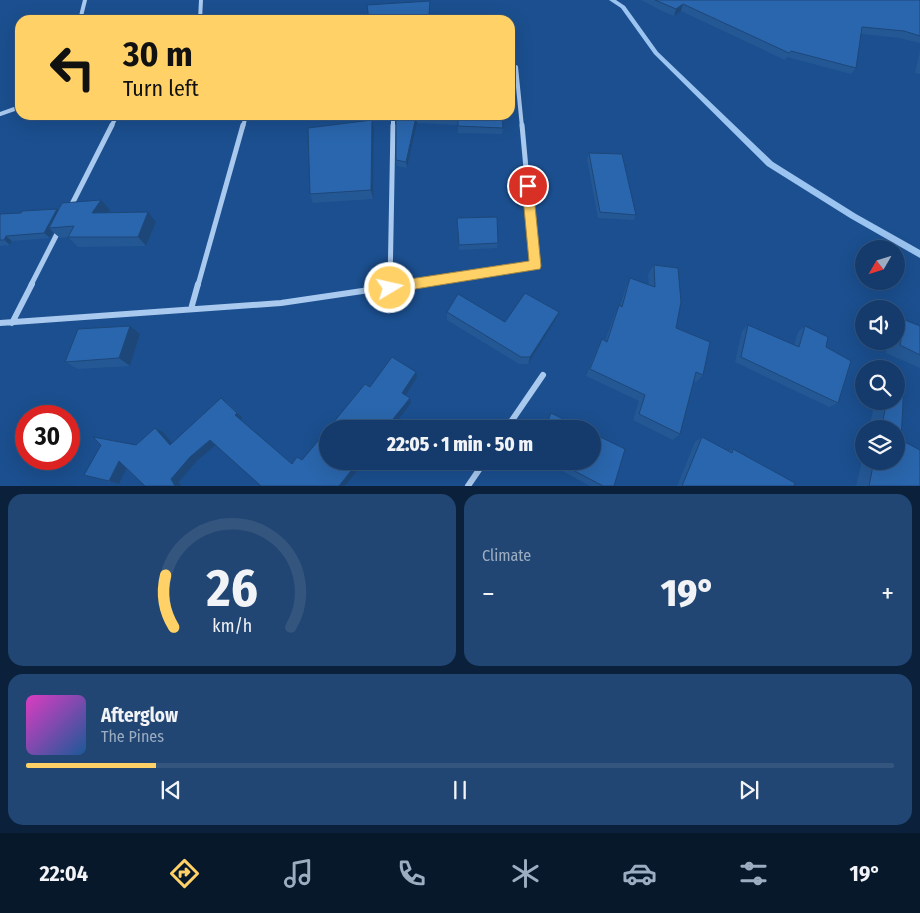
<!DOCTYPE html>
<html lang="en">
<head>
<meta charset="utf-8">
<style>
  :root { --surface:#143b6b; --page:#214673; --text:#f1f3f6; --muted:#9dadc1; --line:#33557e; --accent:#ffd166 }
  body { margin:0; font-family:"Fira Sans Condensed",sans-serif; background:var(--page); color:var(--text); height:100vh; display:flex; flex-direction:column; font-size:19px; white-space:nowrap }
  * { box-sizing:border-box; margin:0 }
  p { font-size:16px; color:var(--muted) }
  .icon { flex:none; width:28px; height:28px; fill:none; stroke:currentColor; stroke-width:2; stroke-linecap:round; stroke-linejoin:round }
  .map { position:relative; height:486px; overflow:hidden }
  .details { display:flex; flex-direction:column; gap:8px; padding:8px; background:#0b203b; flex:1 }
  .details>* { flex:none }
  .guide { position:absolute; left:15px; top:15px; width:500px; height:105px; border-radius:15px; box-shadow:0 5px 20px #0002,0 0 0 1px var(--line); background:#ffd166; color:#111; overflow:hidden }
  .needle { width:32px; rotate:231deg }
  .controls { position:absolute; left:855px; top:240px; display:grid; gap:10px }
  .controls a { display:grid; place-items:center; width:50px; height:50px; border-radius:50%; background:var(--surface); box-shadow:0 5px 20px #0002,0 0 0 1px var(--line); font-size:25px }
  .speed { position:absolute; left:15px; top:405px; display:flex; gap:10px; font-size:25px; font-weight:700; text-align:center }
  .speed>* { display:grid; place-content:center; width:65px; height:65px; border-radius:50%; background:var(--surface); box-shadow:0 5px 20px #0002,0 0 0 1px var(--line); line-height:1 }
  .speed .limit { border:8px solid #d22; background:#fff; color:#111 }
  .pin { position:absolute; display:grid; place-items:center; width:42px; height:42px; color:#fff; margin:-21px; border:2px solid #fff; border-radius:50%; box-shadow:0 1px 5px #0007 }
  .me { position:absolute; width:55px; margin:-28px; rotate:81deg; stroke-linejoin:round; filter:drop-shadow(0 0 4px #0008) }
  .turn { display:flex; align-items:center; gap:18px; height:105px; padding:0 25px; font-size:22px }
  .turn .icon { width:65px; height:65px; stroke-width:2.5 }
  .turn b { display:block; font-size:35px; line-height:42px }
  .big { font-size:38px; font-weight:800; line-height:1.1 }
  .details .widget { flex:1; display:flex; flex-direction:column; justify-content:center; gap:8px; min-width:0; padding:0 18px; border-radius:15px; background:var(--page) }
  .details .dial { align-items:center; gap:0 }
  .dial svg { height:130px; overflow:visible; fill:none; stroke:var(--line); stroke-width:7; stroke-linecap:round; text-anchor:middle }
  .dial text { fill:var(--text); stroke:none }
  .song { display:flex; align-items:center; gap:15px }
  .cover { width:60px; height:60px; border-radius:8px; background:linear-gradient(135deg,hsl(310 70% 55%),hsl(210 70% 35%)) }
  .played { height:5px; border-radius:2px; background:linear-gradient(90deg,var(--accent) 15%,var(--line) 15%) }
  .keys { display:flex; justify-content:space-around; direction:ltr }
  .heat { display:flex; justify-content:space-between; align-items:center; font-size:28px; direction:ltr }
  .details .tiles { flex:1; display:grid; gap:8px; grid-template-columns:1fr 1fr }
  .widget:last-child { grid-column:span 2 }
  .trip { position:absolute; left:319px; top:420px; width:282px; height:50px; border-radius:25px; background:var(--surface); box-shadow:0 5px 20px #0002,0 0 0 1px var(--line); font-weight:800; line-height:50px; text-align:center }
  .dock { display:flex; height:80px; justify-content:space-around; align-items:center; background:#08182b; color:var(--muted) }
  .dock .icon { width:35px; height:35px }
  .dock .active { color:var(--accent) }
  .dock b { font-size:22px; color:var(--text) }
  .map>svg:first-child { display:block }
</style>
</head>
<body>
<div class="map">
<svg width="920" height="486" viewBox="0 0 920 486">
  <rect width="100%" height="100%" fill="#1b4f8f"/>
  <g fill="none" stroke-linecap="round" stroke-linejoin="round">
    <path fill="#9cc4f0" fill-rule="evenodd" d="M609,0H616L625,6L658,52L773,162L856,214L920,250V258L850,218L767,166L654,54L621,8Z"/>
    <path stroke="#a9c9ee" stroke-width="4" d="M80,20L85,0
      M200,20L201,0
      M516,67L522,127
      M0,114L20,107
      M111,127L117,115
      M243,127L246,115
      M393,127V115"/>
    <path stroke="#a9c9ee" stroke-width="5" d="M71,206L112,125
      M31,285L59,230
      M198,285L243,125
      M390,285L393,125
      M401,285L535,266L522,125"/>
    <path stroke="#a9c9ee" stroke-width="6" d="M390,288V284
      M191,309L198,284
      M0,323L281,303L410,284
      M12,323L32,284
      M506,429L543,375
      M468,486L485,461"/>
  </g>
  <path fill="#245895" d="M641,0H920V43L899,38L861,34L856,68L851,74L787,57L785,60L681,11L674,16L662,11Z
    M920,51V74L915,73Z
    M396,115H502L503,128L502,134L458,133V125L417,123L407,168L397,166L396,160Z
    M372,120L374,128L373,199L313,203L310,194Z
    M589,153L636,215L634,220L598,218L587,159Z
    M101,200L110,210L108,213L156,222L146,246L78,247L68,237L60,238L53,232L50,238L12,241L10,245L0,246V214L59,210Z
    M457,218L498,243L497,248L459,250Z
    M654,265L676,328L703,375L696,382L694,381L680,434L673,440L633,420L639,401L586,376L598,347L602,339L605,341L615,314L619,305L620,306L626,287L630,278L649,285L648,274Z
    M447,312L505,322L556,319L528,364H519L447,320Z
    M905,320L920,326V368L886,353L889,341H896V325Z
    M748,325L794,345L798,332L805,326L826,347L838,403L829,407L735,362L742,331Z
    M140,334L130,366L78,369L65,362Z
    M875,401H896L901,440L920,486H856L864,452V461H896V429H869Z
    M227,402L243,418L240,420L292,464L302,460L365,461L345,486L216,445L197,461L179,482L181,486H145L126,468L119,484L94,478L84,475L136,445L163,432L172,443Z
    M702,437L728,451L733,449L794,486H677L695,442Z
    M544,461H592L614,486H590Z"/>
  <path fill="#1d4779" d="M683,4L681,11L674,16L676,9Z
    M416,117L417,123L407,168L406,162Z
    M372,120L374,128L373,199L371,190Z
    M101,200L110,210L102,223L92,213Z
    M57,209L62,214L49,228L53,232L50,238L44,233Z
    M148,212L156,222L146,246L138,237Z
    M6,236L12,241L10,245L4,240Z
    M559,312L556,319L528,364L530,357Z
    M130,326L140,334L130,366L119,358Z
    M416,372L417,377L404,398L402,393Z
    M221,398L243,418L240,420L235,415Z
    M410,398L411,403L391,429H385Z
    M155,428L163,432L177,449L170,445Z
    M210,440L217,444L197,461L179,482L181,486H175L171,479L190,457Z
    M119,461L128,465L119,484L109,481Z
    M359,461H365L345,486H339Z"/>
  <path fill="#2a66ad" stroke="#1d4779" d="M655,0H920V36L904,31L862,27L856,68L791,51L789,53L683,4L676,9Z
    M430,1L429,14H439V20H369L367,5Z
    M396,115H502L503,128L458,126V119L416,117L406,162L396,160Z
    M372,120L371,190L310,194L308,128Z
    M589,153L622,154L636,215L600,212Z
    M101,200L92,213L148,212L138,237H68L74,226L49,228L62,203Z
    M57,209L44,233L6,236L4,240H0V214L21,213L22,211Z
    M497,217L498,243L459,245L457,218Z
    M654,265L678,268L681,302L676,328L710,342L703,375L696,372L680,434L639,414L645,395L590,369L602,339L607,342L619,305L622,307L630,278L655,287Z
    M525,293L559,312L530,357H521L447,312L458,294L505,322Z
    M905,320L920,326V355L900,345Z
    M748,325L799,347L805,326L828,337L826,347L851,361L838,403L741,357Z
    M130,326L119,358L65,362L78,329Z
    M392,357L416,372L402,393L410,398L385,429H328L365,384L370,387Z
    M896,383L904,384L901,440L920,450V486H869L874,461H896V429H881L887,401H896Z
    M221,398L237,413L235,415L292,464L297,457L302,460L328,429V461H359L339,486H261L210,440L190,457L171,479L175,486H145L119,461L109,481L84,475L101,445L93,437L136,445L155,428L170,445Z
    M551,413L583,429H545Z
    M592,433L625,449L614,486H603L556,461H592Z
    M702,437L732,453L733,449L795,483L794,486H682Z"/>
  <path fill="#ffd166" stroke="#a68842" d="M528,182L533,186L541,266L540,269L390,293L386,291L384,288L386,284L390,282L529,261L522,186Z"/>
</svg>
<div class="controls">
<a><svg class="needle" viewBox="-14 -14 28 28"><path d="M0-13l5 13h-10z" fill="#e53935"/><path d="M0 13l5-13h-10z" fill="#9dadc1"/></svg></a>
<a><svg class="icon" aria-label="sound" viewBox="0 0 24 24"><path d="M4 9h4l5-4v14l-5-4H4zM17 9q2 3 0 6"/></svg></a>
<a><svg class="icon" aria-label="search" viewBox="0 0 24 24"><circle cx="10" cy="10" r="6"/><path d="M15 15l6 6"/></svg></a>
<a><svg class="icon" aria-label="layers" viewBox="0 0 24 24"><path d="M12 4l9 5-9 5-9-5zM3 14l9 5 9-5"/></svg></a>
</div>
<div class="speed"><div class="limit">30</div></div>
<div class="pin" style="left:528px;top:186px;background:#d93025"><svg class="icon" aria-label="arrive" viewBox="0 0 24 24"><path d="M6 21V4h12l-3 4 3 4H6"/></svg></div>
<svg class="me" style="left:390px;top:288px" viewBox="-20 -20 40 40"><circle r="17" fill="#ffd166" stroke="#fff" stroke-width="3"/><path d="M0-11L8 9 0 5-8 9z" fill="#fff"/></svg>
<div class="trip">22:05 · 1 min · 50 m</div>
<div class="guide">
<div class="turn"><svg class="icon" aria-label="left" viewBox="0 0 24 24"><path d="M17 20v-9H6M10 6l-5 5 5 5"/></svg><div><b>30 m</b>Turn left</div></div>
</div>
</div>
<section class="details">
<div class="tiles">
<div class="widget dial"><svg viewBox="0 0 100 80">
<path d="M14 69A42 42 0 1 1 86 69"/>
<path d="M14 69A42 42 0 0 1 9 37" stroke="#ffd166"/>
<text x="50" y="56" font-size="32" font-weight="700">26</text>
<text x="50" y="72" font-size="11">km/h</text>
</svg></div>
<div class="widget"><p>Climate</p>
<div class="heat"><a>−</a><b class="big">19°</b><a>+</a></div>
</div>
<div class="widget">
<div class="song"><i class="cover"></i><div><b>Afterglow</b><p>The Pines</p></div></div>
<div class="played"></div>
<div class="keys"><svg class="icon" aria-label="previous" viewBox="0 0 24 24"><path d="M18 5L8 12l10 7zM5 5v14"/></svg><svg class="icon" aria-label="pause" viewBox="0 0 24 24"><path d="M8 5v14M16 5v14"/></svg><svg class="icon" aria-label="next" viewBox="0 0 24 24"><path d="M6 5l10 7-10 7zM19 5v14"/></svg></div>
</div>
</div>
</section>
<nav class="dock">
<b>22:04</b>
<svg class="icon active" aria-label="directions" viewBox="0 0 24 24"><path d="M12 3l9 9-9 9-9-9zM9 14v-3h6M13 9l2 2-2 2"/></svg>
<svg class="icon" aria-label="music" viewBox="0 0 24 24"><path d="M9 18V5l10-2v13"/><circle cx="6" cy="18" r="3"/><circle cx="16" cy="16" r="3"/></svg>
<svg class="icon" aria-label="phone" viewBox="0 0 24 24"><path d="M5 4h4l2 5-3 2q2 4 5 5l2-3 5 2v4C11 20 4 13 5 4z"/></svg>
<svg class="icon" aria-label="climate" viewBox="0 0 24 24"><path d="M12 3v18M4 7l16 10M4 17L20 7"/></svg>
<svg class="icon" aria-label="car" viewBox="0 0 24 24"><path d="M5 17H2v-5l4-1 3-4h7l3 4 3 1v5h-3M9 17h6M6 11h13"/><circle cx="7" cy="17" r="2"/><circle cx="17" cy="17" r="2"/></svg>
<svg class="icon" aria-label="filters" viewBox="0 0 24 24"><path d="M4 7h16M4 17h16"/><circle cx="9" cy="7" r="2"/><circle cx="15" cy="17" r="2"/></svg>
<b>19°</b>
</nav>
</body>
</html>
